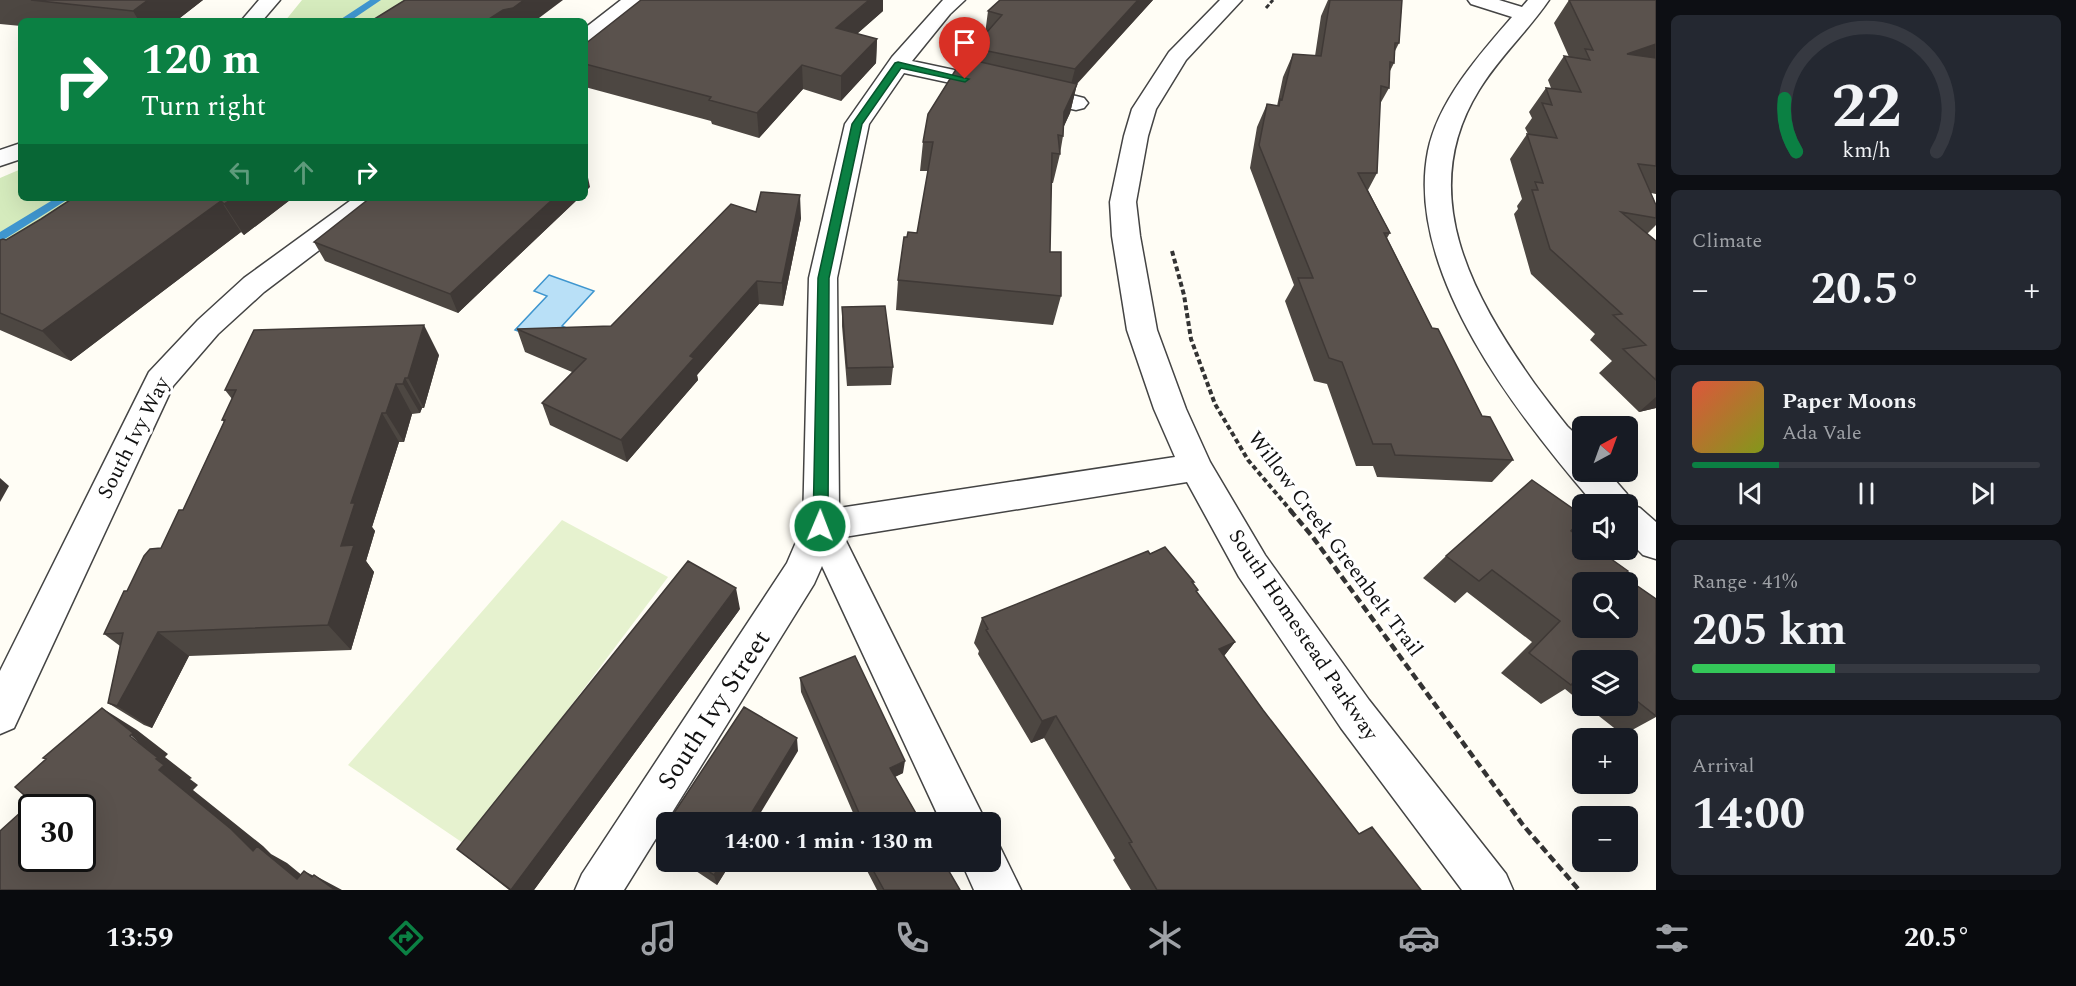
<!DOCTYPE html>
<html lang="en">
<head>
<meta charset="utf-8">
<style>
  :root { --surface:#171b24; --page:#242831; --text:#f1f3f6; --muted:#9ea1a6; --line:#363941; --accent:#0b8043 }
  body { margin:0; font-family:Spectral,serif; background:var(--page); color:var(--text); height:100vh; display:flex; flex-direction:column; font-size:22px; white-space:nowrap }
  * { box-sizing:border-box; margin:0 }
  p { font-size:20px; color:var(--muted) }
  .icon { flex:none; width:33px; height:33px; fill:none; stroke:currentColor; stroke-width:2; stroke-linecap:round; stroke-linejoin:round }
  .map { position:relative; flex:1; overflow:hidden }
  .drawer { display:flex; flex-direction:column; gap:15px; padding:15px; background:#0d0f14; width:420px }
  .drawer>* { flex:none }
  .banner { position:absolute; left:18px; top:18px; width:570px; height:183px; border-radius:9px; box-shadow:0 6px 24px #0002; background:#0b8043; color:#fff; overflow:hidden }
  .needle { width:39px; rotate:41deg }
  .fabs { position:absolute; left:1572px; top:416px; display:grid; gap:12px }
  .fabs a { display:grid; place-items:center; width:66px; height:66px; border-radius:9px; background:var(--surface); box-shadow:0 6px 24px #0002; font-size:30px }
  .speed { position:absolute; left:18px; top:794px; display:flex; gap:12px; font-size:30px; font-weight:700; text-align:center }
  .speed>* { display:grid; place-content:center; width:78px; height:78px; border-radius:50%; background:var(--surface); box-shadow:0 6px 24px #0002; line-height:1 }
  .speed .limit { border:3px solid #111; border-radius:9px; background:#fff; color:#111 }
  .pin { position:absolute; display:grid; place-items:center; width:51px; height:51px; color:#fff; margin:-62px -26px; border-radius:50% 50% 50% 0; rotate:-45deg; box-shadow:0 0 6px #0007 }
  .pin .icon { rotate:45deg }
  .me { position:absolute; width:66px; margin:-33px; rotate:1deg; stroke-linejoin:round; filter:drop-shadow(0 0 4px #0008) }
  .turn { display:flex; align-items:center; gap:21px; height:126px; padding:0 24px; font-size:27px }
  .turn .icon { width:78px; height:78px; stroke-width:2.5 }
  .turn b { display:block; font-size:42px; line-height:51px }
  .lanes { display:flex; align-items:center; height:57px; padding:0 24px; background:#0003; justify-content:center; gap:30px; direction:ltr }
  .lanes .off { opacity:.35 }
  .big { font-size:45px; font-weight:700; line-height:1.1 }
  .drawer .card { flex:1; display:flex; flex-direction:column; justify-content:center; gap:9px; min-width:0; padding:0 21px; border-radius:9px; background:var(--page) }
  .drawer .dial { align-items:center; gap:0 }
  .dial svg { height:156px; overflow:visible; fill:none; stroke:var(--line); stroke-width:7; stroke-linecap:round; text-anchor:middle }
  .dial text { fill:var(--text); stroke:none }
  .song { display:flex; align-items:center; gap:18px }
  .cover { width:72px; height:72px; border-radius:9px; background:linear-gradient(135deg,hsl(10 70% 55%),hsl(70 70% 35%)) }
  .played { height:6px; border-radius:3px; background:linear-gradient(90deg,var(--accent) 25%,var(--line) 25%) }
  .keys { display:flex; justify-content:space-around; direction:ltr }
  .heat { display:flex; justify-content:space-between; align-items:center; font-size:33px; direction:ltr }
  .charge { height:9px; border-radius:4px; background:linear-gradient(90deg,#34c759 41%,var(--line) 0) }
  .trip { position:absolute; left:656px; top:812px; width:345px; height:60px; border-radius:9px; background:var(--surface); box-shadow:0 6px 24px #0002; font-weight:700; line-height:60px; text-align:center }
  .menu { display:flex; height:96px; justify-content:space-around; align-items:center; background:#090b0e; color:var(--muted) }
  .menu .icon { width:42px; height:42px }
  .menu .on { color:var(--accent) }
  .menu b { font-size:27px; color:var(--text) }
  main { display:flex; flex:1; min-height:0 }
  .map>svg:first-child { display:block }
</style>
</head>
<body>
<main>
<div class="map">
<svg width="1656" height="890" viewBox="0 0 1656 890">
  <rect width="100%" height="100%" fill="#fffdf5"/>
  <path fill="#d5ebbd" d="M302,0H425L392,21H285Z
    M21,169V198H115L0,275V178Z"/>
  <path fill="#e6f2cf" d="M562,520L668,577L466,845L348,765Z"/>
  <path fill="#b9e0f7" stroke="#3f96cf" stroke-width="1.5" d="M549,275L594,291L562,326L573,331L559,346L515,330L547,296L534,291Z"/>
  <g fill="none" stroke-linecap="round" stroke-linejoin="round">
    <path fill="#3f96cf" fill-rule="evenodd" d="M370,0H381L350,21H338Z
      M56,198H70L0,242V232Z"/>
    <g stroke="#444" stroke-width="3">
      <path id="minor" d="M259,0H280L262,21H241Z
        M621,0H644L593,43L585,44V28Z
        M943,0H965L950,14L912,61L1076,96L1084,98L1088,103L1084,108L1076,110L904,73L869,124L837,278L839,508L1175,457L1154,409L1127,330L1112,236L1110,202L1124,136L1132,109L1169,52L1220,0H1242L1186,60L1156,109L1148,136L1136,202L1140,236L1157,330L1186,409L1210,462L1265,555L1369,700L1506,874L1513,890H1462L1341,728L1239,577L1187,482L844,537L986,822H941L822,566L814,584L624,890H575L582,874L787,563L803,526L809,278L845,124L892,57Z
        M1468,0H1499L1522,7L1528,0H1549C1528,31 1499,57 1479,90C1415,193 1472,295 1534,383C1545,398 1556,412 1567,426C1572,431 1580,438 1582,444C1585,450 1582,464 1582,471H1607L1627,494L1632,505L1640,508L1656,522V559L1643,555L1628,540V504H1594C1520,418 1404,273 1428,151C1438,101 1479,55 1512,17L1471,4Z
        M21,143V159L0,166V150Z
        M354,198H384L380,204L264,292L218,334L173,386L14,728L0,734V671L149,372L198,320L244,278Z
        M990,841L999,845L1021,890H974L961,861H990Z"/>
    </g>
    <path stroke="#333" stroke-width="3" stroke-dasharray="4.5 2" stroke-linecap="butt" d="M1266,8L1273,0"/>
    <path stroke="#333" stroke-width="4" stroke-dasharray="5 3" stroke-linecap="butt" d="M1172,251L1184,295L1191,339L1215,404L1248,460L1292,512"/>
    <path stroke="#333" stroke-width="4.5" stroke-dasharray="8 4" stroke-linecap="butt" d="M1290,510L1312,536L1523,825L1579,890"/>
    <use href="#minor" fill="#fff" fill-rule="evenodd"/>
  </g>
  <path fill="#4d4742" d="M0,0H203L176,21H21V26L0,24Z
    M1153,0L1077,84L1070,113L1063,128V136L1060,154L1053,183H1051L1050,252L1061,296L1053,325L896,310L898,280L907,237L917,233L928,171H920L923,142L971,60L973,48L985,34L988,11Z
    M1328,0H1402L1399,43L1395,51L1394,63L1389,73V88L1380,104L1377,173L1368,190L1390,233L1387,238L1432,328L1482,416L1513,460L1492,482L1377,477L1373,466H1356L1327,384L1314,381L1285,301L1294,285L1250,168L1257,127L1267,104L1277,106L1283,77L1293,54L1315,56L1321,16Z
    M1569,0H1656V194L1651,193L1656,205V225L1647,234L1656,241V408L1639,412L1599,373L1612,361L1590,340L1595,334L1531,274L1514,214L1518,209L1517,206L1522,199L1510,159L1527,134H1528L1525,128L1532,118L1529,112L1546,88H1551L1548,80L1564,56L1569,57L1554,23Z
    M883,11L857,34L877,39L876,63L841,101L803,89L759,138L712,124L711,121L585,87V44Z
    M73,198H289L290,200L244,235L241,232L71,361L0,330V240H6L41,219Z
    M579,198L458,313L325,261L314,242Z
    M756,212L801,218L783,306L759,304L697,375L698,380L627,462L550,425L542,403L572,372L525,352L517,329L611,326Z
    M842,307L893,367L891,385L847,386L842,326Z
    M439,355L424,408H422L420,413L412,414L404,442H399L372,527L375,531L366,561L374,572L351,650L189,656L152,728L144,725L108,703L120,646L104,634L127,591L161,548L183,510L224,422L222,420L232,399L225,390Z
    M1571,531L1623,576L1656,599V717L1623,735L1585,705H1628V660H1582V703L1565,689L1541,704L1501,673L1532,642L1467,592L1455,603L1423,578L1446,556Z
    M1150,554L1193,584L1198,590L1197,592L1235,642L1224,656L1263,710L1359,834L1421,890H1131L1113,860L1115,858L1044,738L1031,743L978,654L979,651L974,643L982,618Z
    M740,609L534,890H509L457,849Z
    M800,678L903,773L895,777L921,822H857L801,692Z
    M666,825V851L663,849L657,839Z
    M681,861H732L717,885Z
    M862,861H943L960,890H877Z"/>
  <path fill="#3f3936" d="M148,0H203L176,21H139L133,11Z
    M524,0H563L535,21H486L503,10Z
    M869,0H883V11L836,52V28Z
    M1138,0H1153L1069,92L1075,69Z
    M877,39L876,63L841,101V76Z
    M1656,44V61L1627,54Z
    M802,65L803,89L759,138L757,113Z
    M1077,84L1070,113L1060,135L1064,112Z
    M586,168L590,187L585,192V169Z
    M800,195L801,218L783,306L782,283Z
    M233,198H289L290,200L244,235L224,204Z
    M554,198H579L458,313L450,294Z
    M221,201L241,232L71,361L42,331Z
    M757,281L759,304L697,375L698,380L627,462L621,440L690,356Z
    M424,325L439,355L424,408L408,378Z
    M405,378L422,408L420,413L403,384Z
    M396,384L412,414L404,442L386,413Z
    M1656,397V408L1639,412Z
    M382,413L399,442L372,527L375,531L366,561L374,572L351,650L328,625L341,546L351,503Z
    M0,478L9,486L0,502Z
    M736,588L740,609L534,890H511Z
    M158,632L189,656L152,728L117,706Z
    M1235,642L1216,666L1219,649Z
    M102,708L137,730L168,754L165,757L192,778L190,779L198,785L193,790L263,846L271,854L287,863L320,890L297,879L253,851L159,770L156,759Z
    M1056,716L1044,738L1031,743L1042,721Z
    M797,738L798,751L755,822H746Z
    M905,761L903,773L888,780L890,768Z
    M722,861H732L717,885L714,875Z
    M304,871L320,879L314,875L342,890H335L312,877Z"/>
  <path fill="#5a524d" stroke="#3f3936" stroke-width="1.5" fill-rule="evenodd" d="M31,0H148L133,11Z
    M405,0H524L513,8L503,10L486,21H371Z
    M641,0H869L836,28L877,39L841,76L802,65L757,113L709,100L711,97L585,64V44Z
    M1000,0H1138L1075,69L973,48L1002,15L988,11Z
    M1330,0H1402L1399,43H1395L1394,63L1390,62L1389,88L1381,86L1377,173H1358L1390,233H1384L1432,328L1438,329L1482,416L1490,417L1513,460L1395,455L1391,444H1373L1342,362L1329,358L1298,278H1313L1259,145L1267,104L1279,106L1280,99L1282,100L1293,54L1321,56Z
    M1569,0H1656V44L1627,54L1656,58V166L1638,164L1656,205V218L1621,212L1656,241V380L1623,349L1646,345L1613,315L1622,314L1550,249L1532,190H1538L1535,182L1543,183L1527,134L1557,138L1542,103L1552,105L1546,88L1581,92L1564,56L1590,60L1585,49L1593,50Z
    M963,58L1077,84L1064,112L1063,136L1058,135L1060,154L1052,153L1050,252H1061V296L898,280L904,237H907L908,232L917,233L933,142H923L928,114Z
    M761,192L800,195L782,283L757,281L690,356L694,358L621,440L542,403L586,359L517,329L611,326L731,204L756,212Z
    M73,198H233L224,204L221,201L42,331L0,313V240L3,239L6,240L41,219Z
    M370,198H554L450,294L314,242Z
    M885,306L893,367L847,368L842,307Z
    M424,325L408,378H405L403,384H396L386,413H382L351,503H355L341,546L354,545L328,625L158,632L117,706L108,703L123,633L104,634L124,591H127L144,556L150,549L161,548L179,510H183L225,420H222L236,390H225L254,330Z
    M1532,480L1582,515V519L1571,531L1582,539V549H1597L1628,571L1623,576L1656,599V716L1628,694V660H1582V673L1571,685L1529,653L1560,621L1492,570L1479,581L1446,556ZM1582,582H1628V627H1582Z
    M1165,547L1194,582H1192L1198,590L1196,591L1235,642L1219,649L1263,710L1359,834L1372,827L1421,890H1157L1129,843L1132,842L1056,716L1042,721L986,630L988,629L982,618L1148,551L1150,554Z
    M688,561L736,588L511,890L457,849Z
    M855,656L905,761L890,768L921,822H863L800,678Z
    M744,707L797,738L746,822H668Z
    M102,708L133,733L130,736L158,758L156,759L164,765L159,770L231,829L253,851L257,846L297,879L304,871L312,877L314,875L335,890H0V831L32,802L15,787L46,759L43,758ZM32,807H82V858H32Z
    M666,825V844L657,839Z
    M692,861H722L714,875Z
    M868,861H943L960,890H884Z"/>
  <path fill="#0b8043" stroke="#07532c" stroke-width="1.5" d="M898,62L969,79L965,82L901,68L862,124L829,278L828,526L826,531L820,532L815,531L813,526L818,278L852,124L895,63Z"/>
  <g text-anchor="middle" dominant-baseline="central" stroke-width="6" stroke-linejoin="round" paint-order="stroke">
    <g font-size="21" fill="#111" stroke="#fff">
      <text transform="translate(134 438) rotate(-63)">South Ivy Way</text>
      <text transform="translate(1335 544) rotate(53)">Willow Creek Greenbelt Trail</text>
      <text transform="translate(1303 635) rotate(56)">South Homestead Parkway</text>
    </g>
    <g font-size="26" fill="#111" stroke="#fff">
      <text transform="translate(714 710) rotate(-57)">South Ivy Street</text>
    </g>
  </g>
</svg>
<div class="fabs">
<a><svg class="needle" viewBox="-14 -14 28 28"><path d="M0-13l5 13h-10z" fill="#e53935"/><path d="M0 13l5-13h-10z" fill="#9ea1a6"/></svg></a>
<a><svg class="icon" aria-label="sound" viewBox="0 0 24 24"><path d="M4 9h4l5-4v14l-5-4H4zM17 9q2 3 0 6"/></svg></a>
<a><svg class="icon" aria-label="search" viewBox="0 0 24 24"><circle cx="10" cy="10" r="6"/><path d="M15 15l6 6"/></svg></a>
<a><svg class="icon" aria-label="layers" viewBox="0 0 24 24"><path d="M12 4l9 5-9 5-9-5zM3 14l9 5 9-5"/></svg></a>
<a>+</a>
<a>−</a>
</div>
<div class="speed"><div class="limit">30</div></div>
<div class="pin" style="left:965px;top:79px;background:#d93025"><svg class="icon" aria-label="arrive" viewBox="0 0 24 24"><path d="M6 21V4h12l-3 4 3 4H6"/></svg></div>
<svg class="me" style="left:820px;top:526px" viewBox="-20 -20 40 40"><circle r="17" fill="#0b8043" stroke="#fff" stroke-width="3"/><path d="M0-11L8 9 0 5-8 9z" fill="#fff"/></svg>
<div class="trip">14:00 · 1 min · 130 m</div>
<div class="banner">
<div class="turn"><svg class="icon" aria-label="right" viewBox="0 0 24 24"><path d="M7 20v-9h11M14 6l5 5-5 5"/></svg><div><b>120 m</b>Turn right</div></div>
<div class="lanes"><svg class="icon off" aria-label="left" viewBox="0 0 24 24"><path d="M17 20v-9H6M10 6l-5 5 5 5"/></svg><svg class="icon off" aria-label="ahead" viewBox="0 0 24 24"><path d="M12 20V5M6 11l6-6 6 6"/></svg><svg class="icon" aria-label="right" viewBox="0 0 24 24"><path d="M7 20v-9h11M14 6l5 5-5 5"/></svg></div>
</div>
</div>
<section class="drawer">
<div class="card dial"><svg viewBox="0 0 100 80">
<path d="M14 69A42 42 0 1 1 86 69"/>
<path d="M14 69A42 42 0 0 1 8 42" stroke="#0b8043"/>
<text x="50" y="56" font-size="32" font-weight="700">22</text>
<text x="50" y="72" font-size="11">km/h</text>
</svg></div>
<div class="card"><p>Climate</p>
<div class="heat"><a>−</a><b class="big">20.5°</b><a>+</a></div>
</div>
<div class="card">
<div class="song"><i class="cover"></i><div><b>Paper Moons</b><p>Ada Vale</p></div></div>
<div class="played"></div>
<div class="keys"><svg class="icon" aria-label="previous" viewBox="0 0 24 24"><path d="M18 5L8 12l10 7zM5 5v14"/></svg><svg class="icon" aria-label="pause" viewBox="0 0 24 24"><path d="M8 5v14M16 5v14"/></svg><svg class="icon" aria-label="next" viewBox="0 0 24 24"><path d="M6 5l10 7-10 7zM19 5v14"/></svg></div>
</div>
<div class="card"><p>Range · 41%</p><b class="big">205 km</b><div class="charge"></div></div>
<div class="card"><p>Arrival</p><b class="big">14:00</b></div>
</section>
</main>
<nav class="menu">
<b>13:59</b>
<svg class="icon on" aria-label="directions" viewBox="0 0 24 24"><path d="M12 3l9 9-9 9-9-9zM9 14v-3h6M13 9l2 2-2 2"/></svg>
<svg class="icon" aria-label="music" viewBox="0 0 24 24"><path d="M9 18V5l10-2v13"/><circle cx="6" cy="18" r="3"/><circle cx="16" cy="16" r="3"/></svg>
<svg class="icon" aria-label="phone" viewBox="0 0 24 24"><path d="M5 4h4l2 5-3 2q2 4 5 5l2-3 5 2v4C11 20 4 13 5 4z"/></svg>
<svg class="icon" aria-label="climate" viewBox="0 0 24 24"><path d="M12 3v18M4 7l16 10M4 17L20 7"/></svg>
<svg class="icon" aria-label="car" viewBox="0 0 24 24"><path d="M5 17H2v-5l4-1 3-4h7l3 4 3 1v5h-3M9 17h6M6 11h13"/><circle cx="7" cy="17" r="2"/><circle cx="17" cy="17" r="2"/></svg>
<svg class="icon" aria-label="filters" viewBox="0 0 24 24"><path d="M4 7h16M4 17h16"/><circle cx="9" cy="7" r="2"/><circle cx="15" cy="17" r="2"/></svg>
<b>20.5°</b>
</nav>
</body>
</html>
